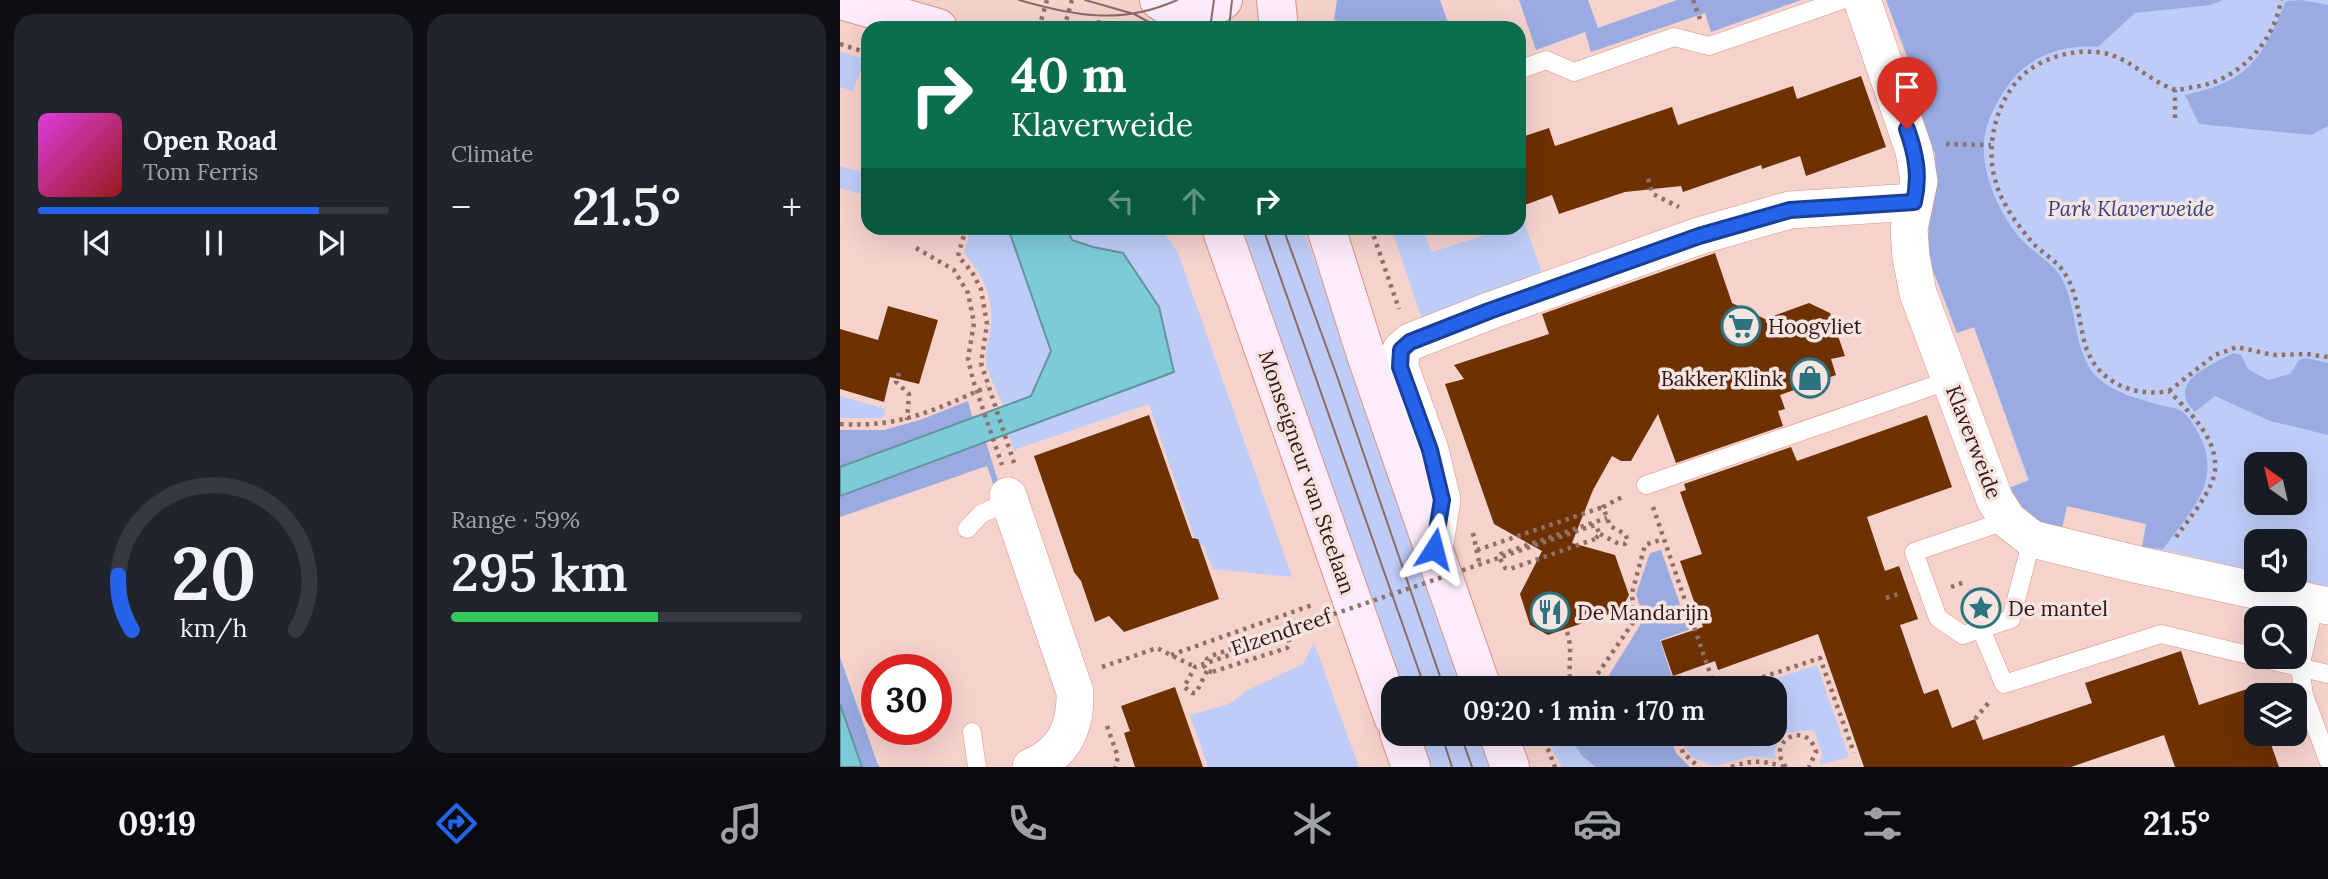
<!DOCTYPE html>
<html lang="en">
<head>
<meta charset="utf-8">
<style>
  :root { --surface:#171b24; --page:#20242c; --text:#f1f3f6; --muted:#9ea1a6; --line:#363941; --accent:#2563eb }
  body { margin:0; font-family:Lora,serif; background:var(--page); color:var(--text); height:100vh; display:flex; flex-direction:column; font-size:26px; white-space:nowrap }
  * { box-sizing:border-box; margin:0 }
  p { font-size:23px; color:var(--muted) }
  .icon { flex:none; width:38px; height:38px; fill:none; stroke:currentColor; stroke-width:2; stroke-linecap:round; stroke-linejoin:round }
  .map { position:relative; flex:1; overflow:hidden }
  .details { display:flex; flex-direction:column; gap:14px; padding:14px; background:#0d0f14; width:840px }
  .details>* { flex:none }
  .banner { position:absolute; left:21px; top:21px; width:665px; height:214px; border-radius:21px; box-shadow:0 7px 28px #0002; background:#0b6e4f; color:#fff; overflow:hidden }
  .needle { width:46px; rotate:326deg }
  .buttons { position:absolute; left:1404px; top:452px; display:grid; gap:14px }
  .buttons a { display:grid; place-items:center; width:63px; height:63px; border-radius:14px; background:var(--surface); box-shadow:0 7px 28px #0002; font-size:35px }
  .speed { position:absolute; left:21px; top:654px; display:flex; gap:14px; font-size:35px; font-weight:700; text-align:center }
  .speed>* { display:grid; place-content:center; width:91px; height:91px; border-radius:50%; background:var(--surface); box-shadow:0 7px 28px #0002; line-height:1 }
  .speed .limit { border:10px solid #d22; background:#fff; color:#111 }
  .pin { position:absolute; display:grid; place-items:center; width:60px; height:60px; color:#fff; margin:-72px -30px; border-radius:50% 50% 50% 0; rotate:-45deg; box-shadow:0 0 7px #0007 }
  .pin .icon { rotate:45deg }
  .me { position:absolute; width:77px; margin:-38px; rotate:9deg; stroke-linejoin:round; filter:drop-shadow(0 0 5px #0008) }
  .turn { display:flex; align-items:center; gap:24px; height:147px; padding:0 35px; font-size:32px }
  .turn .icon { width:91px; height:91px; stroke-width:2.5 }
  .turn b { display:block; font-size:49px; line-height:60px }
  .lanes { display:flex; align-items:center; height:66px; padding:0 35px; background:#0003; justify-content:center; gap:35px; direction:ltr }
  .lanes .off { opacity:.35 }
  .big { font-size:52px; font-weight:600; line-height:1.1 }
  .details .widget { flex:1; display:flex; flex-direction:column; justify-content:center; gap:10px; min-width:0; padding:0 24px; border-radius:21px; background:var(--page) }
  .details .dial { align-items:center; gap:0 }
  .dial svg { height:182px; overflow:visible; fill:none; stroke:var(--line); stroke-width:7; stroke-linecap:round; text-anchor:middle }
  .dial text { fill:var(--text); stroke:none }
  .song { display:flex; align-items:center; gap:21px }
  .cover { width:84px; height:84px; border-radius:10px; background:linear-gradient(135deg,hsl(300 70% 55%),hsl(0 70% 35%)) }
  .played { height:7px; border-radius:4px; background:linear-gradient(90deg,var(--accent) 80%,var(--line) 80%) }
  .keys { display:flex; justify-content:space-around; direction:ltr }
  .heat { display:flex; justify-content:space-between; align-items:center; font-size:38px; direction:ltr }
  .charge { height:10px; border-radius:5px; background:linear-gradient(90deg,#34c759 59%,var(--line) 0) }
  .details .tiles { flex:1; display:grid; gap:14px; grid-template-columns:repeat(2,1fr) }
  .trip { position:absolute; left:541px; top:676px; width:406px; height:70px; border-radius:21px; background:var(--surface); box-shadow:0 7px 28px #0002; font-weight:600; line-height:70px; text-align:center }
  .menu { display:flex; height:112px; justify-content:space-around; align-items:center; background:#090b0e; color:var(--muted) }
  .menu .icon { width:49px; height:49px }
  .menu .selected { color:var(--accent) }
  .menu b { font-size:32px; color:var(--text) }
  main { display:flex; flex:1; min-height:0 }
  .map>svg:first-child { display:block }
</style>
</head>
<body>
<main>
<section class="details">
<div class="tiles">
<div class="widget">
<div class="song"><i class="cover"></i><div><b>Open Road</b><p>Tom Ferris</p></div></div>
<div class="played"></div>
<div class="keys"><svg class="icon" aria-label="previous" viewBox="0 0 24 24"><path d="M18 5L8 12l10 7zM5 5v14"/></svg><svg class="icon" aria-label="pause" viewBox="0 0 24 24"><path d="M8 5v14M16 5v14"/></svg><svg class="icon" aria-label="next" viewBox="0 0 24 24"><path d="M6 5l10 7-10 7zM19 5v14"/></svg></div>
</div>
<div class="widget"><p>Climate</p>
<div class="heat"><a>−</a><b class="big">21.5°</b><a>+</a></div>
</div>
<div class="widget dial"><svg viewBox="0 0 100 80">
<path d="M14 69A42 42 0 1 1 86 69"/>
<path d="M14 69A42 42 0 0 1 8 45" stroke="#2563eb"/>
<text x="50" y="56" font-size="32" font-weight="700">20</text>
<text x="50" y="72" font-size="11">km/h</text>
</svg></div>
<div class="widget"><p>Range · 59%</p><b class="big">295 km</b><div class="charge"></div></div>
</div>
</section>
<div class="map">
<svg width="1488" height="767" viewBox="0 0 1488 767">
  <rect width="100%" height="100%" fill="#f5d2cc"/>
  <path fill="#becdf8" fill-rule="evenodd" d="M1046,0H1488V589L1446,579H1454V541H1416V572L1333,552L1302,547L1306,524L1227,506L1188,481L1134,327L1117,333L1093,270L1097,166L1095,153L1085,140L1069,62ZM1416,464H1454V502H1416Z
    M0,52L25,59L13,91L0,87Z
    M0,166L28,174V196L0,188Z
    M684,221L705,282L583,323L554,236L582,228L592,252L666,228H679V223Z
    M131,228H168L212,351L191,396L164,407C159,395 147,373 146,361C145,351 149,338 151,328C154,298 143,275 124,253Z
    M227,228H321L338,253L452,577L373,569L363,545L357,546L309,404L174,450L168,434L334,372L284,253L253,247L232,240Z
    M401,228H463L625,688H563Z
    M0,396L46,409L43,418H0Z
    M474,643L519,767H368L350,715L389,704L408,690L463,664Z
    M977,665L1009,757L980,765L982,753L974,731C961,730 948,734 934,733V688H907Z
    M579,733H641L653,767H591Z
    M715,733H727L742,756L756,767H722L710,745Z
    M840,733H912L925,741L937,744L934,752L936,759L911,756L874,766L852,757L845,747Z"/>
  <path fill="#99abe0" d="M497,0H600L610,28H503L499,21L494,20Z
    M679,0H748L758,28L837,0H961L871,32L865,13L751,52L745,32L696,50Z
    M1046,0H1383L1371,5L1295,13L1258,47C1222,44 1188,56 1167,87C1156,103 1146,121 1144,140C1141,174 1159,213 1180,238C1191,251 1209,260 1219,274C1239,304 1231,352 1258,378C1274,393 1299,399 1320,405C1326,407 1336,407 1341,411C1350,416 1358,432 1362,441C1381,485 1347,515 1323,549L1302,547L1306,524L1227,506L1222,529L1186,516L1166,489L1189,480L1134,327L1117,333L1093,270L1088,244L1089,219L1096,185L1095,153L1085,140L1058,67L1069,62Z
    M1461,0L1488,5V126L1471,135L1359,124L1345,95C1411,81 1421,59 1446,1Z
    M1393,353L1401,355L1408,369L1428,380L1450,374L1459,360L1466,358L1488,363V435L1430,421L1375,396L1355,412C1325,382 1370,366 1393,353Z
    M128,401L133,419L0,467V430H44L80,420Z
    M146,442L160,487L155,489L147,466L0,517V496Z
    M821,550L849,630L820,640L832,677L841,675L846,688H761L804,619L796,594L810,553Z
    M0,657L38,765L40,767H22L0,704Z
    M727,733H834L830,736L836,753L850,767H756L742,756Z"/>
  <path fill="#7ccbd9" stroke="#67959d" stroke-width="2" d="M168,228H227L232,240L253,247L283,253L319,307L334,372L0,496V467L191,396L211,351Z
    M0,704L22,767H0Z"/>
  <path fill="#6d3102" d="M1021,76L1046,147L966,176L960,156L922,169L921,165L843,192L841,186L785,192L719,214L712,195L679,207V138L709,128L715,146L832,107L838,125L953,86L957,99Z
    M875,253L892,303L925,319L969,303L990,313L1005,356L991,359L996,375L940,395L945,409L938,411L943,426L836,463L818,414L791,461H781L772,456L753,490L732,543L775,555L789,595L781,610L708,635L690,625L680,594L702,551L654,524L605,384L624,379L614,365L709,334L702,314Z
    M48,306L98,320L79,384L50,377L44,402L0,389V329L38,340Z
    M309,415L352,538L358,539L379,599L284,632L269,616L255,622L241,581L234,572L194,456Z
    M1087,415L1112,487L1027,517L1045,571L1059,566L1078,619L1060,625L1084,694L1098,689L1112,728L1135,719L1143,740L1252,703L1245,683L1341,651L1359,705L1416,686V733H1427L1439,767H1335L1324,735L1231,767H1024L978,634L878,670L875,661L833,676L821,641L863,627L840,561L862,554L840,492L846,490L844,484L951,447L957,461Z
    M335,687L363,767H295L284,733L290,731L281,706Z"/>
  <g fill="none" stroke-linecap="round" stroke-linejoin="round">
    <g stroke="#e09082" stroke-width="19">
      <path id="lane" d="M679,70L706,60L734,72L834,37L869,46L1002,0
        M806,485L1110,380
        M1168,520L1074,552L1098,618L1123,635L1171,619L1192,539
        M127,529L141,514L169,501
        M1475,603L1460,668L1464,695L1488,760
        M1141,629L1164,684L1321,634L1488,674
        M132,732L137,767"/>
    </g>
    <g stroke="#e09082" stroke-width="38">
      <path id="street" d="M1022,0L1074,151L1079,181L1069,229L1071,257L1078,293L1155,500L1168,520L1192,539L1299,565L1488,606
        M168,496L235,692C236,727 224,753 191,767
        M594,549L602,500L590,450L560,367L561,350L570,342L649,311L859,236L950,210L1074,202"/>
    </g>
    <g stroke="#e09082" stroke-width="40">
      <path id="secondary" d="M1,0L98,28
        M319,0L361,28
        M436,0L439,28
        M338,28L383,0
        M381,228L553,717
        M486,228L526,355L642,688
        M559,733L571,767
        M658,733L670,767"/>
    </g>
    <path stroke="#91706a" stroke-width="4.5" stroke-dasharray="3.5 5" stroke-linecap="butt" d="M853,0L860,19
      M199,28L207,0
      M224,28L232,0
      M0,44L28,53
      M1335,118V90
      M1106,144L1151,145
      M808,179L813,194L839,207
      M126,228L118,256L132,272L141,289L147,324L141,363L174,463
      M531,228L559,309
      M76,248L114,270L128,293L134,323L128,359L133,380L162,465
      M59,373L56,382L69,394L67,420
      M1329,391L1375,355L1397,347L1433,355L1467,354L1488,357
      M0,424C60,428 94,410 147,387
      M813,507L875,688
      M633,533L639,562
      M760,534L779,544H785L788,541L785,534L770,526L763,507L784,496
      M1336,537C1348,520 1373,491 1375,470C1378,438 1348,411 1329,391C1296,397 1260,384 1247,350C1238,325 1240,297 1225,274C1218,261 1201,253 1191,241C1177,224 1162,204 1156,183C1145,148 1155,105 1179,79C1200,56 1239,47 1268,54C1291,60 1310,81 1333,89C1339,91 1347,88 1354,87C1398,81 1434,43 1441,0
      M755,539L670,569L665,568L659,557L661,554L767,518
      M637,550L763,507
      M1111,587L1125,582
      M1046,598L1062,593
      M727,632C734,653 726,668 732,688
      M331,655L475,604
      M262,667L317,648L355,667
      M367,671L356,693H352L344,687L355,667L445,636L448,637L450,644L447,648L372,672
      M748,688L794,621L792,593L805,545L823,539
      M890,688L980,658L1014,753
      M1135,719L1150,701
      M267,726L278,757L275,767
      M711,733L706,744L715,767
      M837,733L843,753L859,767
      M921,733L944,741
      M891,767C911,760 923,760 944,767
      M946,767C924,742 967,718 976,752L969,767"/>
    <use href="#lane" stroke="#fff" stroke-width="18"/>
    <use href="#street" stroke="#fff" stroke-width="37"/>
    <use href="#secondary" stroke="#fdecfb" stroke-width="38"/>
    <path stroke="#8d6c67" stroke-width="2" d="M179,0C234,16 282,25 337,0
      M245,0L294,14L320,28
      M258,21L284,28
      M370,28L374,0
      M389,28L392,0
      M423,228L585,688
      M443,228L497,376L604,688
      M601,733L612,767
      M620,733L632,767"/>
    <path stroke="#91706a" stroke-width="4.5" stroke-dasharray="3.5 5" stroke-linecap="butt" d="M372,672L367,671L364,666L367,659L371,656L755,525L760,534L755,539"/>
  </g>
  <g fill="none" stroke-linecap="round" stroke-linejoin="round">
    <g stroke="#184099" stroke-width="18">
      <path id="route" d="M594,549L602,500L590,450L560,367L561,350L570,342L649,311L859,236L950,210L1074,202C1080,176 1076,154 1067,129"/>
    </g>
    <use href="#route" stroke="#2563eb" stroke-width="12"/>
  </g>
  <defs>
    <g id="supermarket-ring" transform="scale(2.0125)"><circle r="9.5" fill="#f6e4e1" stroke="#2c747f" stroke-width="1.5"/><path d="M-6-5.5h2.5l.6 2H6L4.5 2H-2.5L-4.4-4H-6ZM-1.5 3.2a1.3 1.3 0 1 0 .1 0ZM3 3.2a1.3 1.3 0 1 0 .1 0Z" fill="#2c747f"/></g>
    <g id="shop-ring" transform="scale(2.0125)"><circle r="9.5" fill="#f6e4e1" stroke="#2c747f" stroke-width="1.5"/><path d="M-5-2.5h2.3a2.7 3.5 0 0 1 5.4 0H5L5.5 6h-11ZM-1.5-2.5h3a1.5 2.3 0 0 0-3 0Z" fill="#2c747f"/></g>
    <g id="sight-ring" transform="scale(2.0125)"><circle r="9.5" fill="#f6e4e1" stroke="#2c747f" stroke-width="1.5"/><path d="M0-6L1.8-2.2L6-1.7L2.9 1.2L3.7 5.4L0 3.3L-3.7 5.4L-2.9 1.2L-6-1.7L-1.8-2.2Z" fill="#2c747f"/></g>
    <g id="restaurant-ring" transform="scale(2.0125)"><circle r="9.5" fill="#f6e4e1" stroke="#2c747f" stroke-width="1.5"/><path d="M-5-6h1v4h1v-4h1v4h1v-4h1v5L-1.5 .5V6h-2V.5L-5-1ZM5-6V6H3V1.5H1.5Q1.5-4 5-6Z" fill="#2c747f"/></g>
  </defs>
  <g fill-rule="evenodd">
    <use href="#supermarket-ring" x="901" y="326"/>
    <use href="#shop-ring" x="970" y="378"/>
    <use href="#sight-ring" x="1141" y="608"/>
    <use href="#restaurant-ring" x="710" y="612"/>
  </g>
  <g text-anchor="middle" dominant-baseline="central" stroke-width="7" stroke-linejoin="round" paint-order="stroke">
    <g font-size="21" font-style="italic" fill="#314182" stroke="#f6e4e1">
      <text x="1291" y="208">Park Klaverweide</text>
    </g>
    <g font-size="21" fill="#361712" stroke="#f6e4e1" text-anchor="start">
      <text x="928" y="326">Hoogvliet</text>
      <text x="943" y="378" text-anchor="end">Bakker Klink</text>
      <text x="1168" y="608">De mantel</text>
      <text x="737" y="612">De Mandarijn</text>
    </g>
    <g font-size="21" fill="#361712" stroke="#f6e4e1">
      <text transform="translate(1134 442) rotate(69)">Klaverweide</text>
      <text transform="translate(467 472) rotate(71)">Monseigneur van Steelaan</text>
      <text transform="translate(441 632) rotate(-19)">Elzendreef</text>
    </g>
  </g>
</svg>
<div class="buttons">
<a><svg class="needle" viewBox="-14 -14 28 28"><path d="M0-13l5 13h-10z" fill="#e53935"/><path d="M0 13l5-13h-10z" fill="#9ea1a6"/></svg></a>
<a><svg class="icon" aria-label="sound" viewBox="0 0 24 24"><path d="M4 9h4l5-4v14l-5-4H4zM17 9q2 3 0 6"/></svg></a>
<a><svg class="icon" aria-label="search" viewBox="0 0 24 24"><circle cx="10" cy="10" r="6"/><path d="M15 15l6 6"/></svg></a>
<a><svg class="icon" aria-label="layers" viewBox="0 0 24 24"><path d="M12 4l9 5-9 5-9-5zM3 14l9 5 9-5"/></svg></a>
</div>
<div class="speed"><div class="limit">30</div></div>
<div class="pin" style="left:1067px;top:129px;background:#d93025"><svg class="icon" aria-label="arrive" viewBox="0 0 24 24"><path d="M6 21V4h12l-3 4 3 4H6"/></svg></div>
<svg class="me" style="left:594px;top:549px" viewBox="-20 -20 40 40"><path d="M0-17L14 15 0 8-14 15z" fill="#2563eb" stroke="#fff" stroke-width="4"/></svg>
<div class="trip">09:20 · 1 min · 170 m</div>
<div class="banner">
<div class="turn"><svg class="icon" aria-label="right" viewBox="0 0 24 24"><path d="M7 20v-9h11M14 6l5 5-5 5"/></svg><div><b>40 m</b>Klaverweide</div></div>
<div class="lanes"><svg class="icon off" aria-label="left" viewBox="0 0 24 24"><path d="M17 20v-9H6M10 6l-5 5 5 5"/></svg><svg class="icon off" aria-label="ahead" viewBox="0 0 24 24"><path d="M12 20V5M6 11l6-6 6 6"/></svg><svg class="icon" aria-label="right" viewBox="0 0 24 24"><path d="M7 20v-9h11M14 6l5 5-5 5"/></svg></div>
</div>
</div>
</main>
<nav class="menu">
<b>09:19</b>
<svg class="icon selected" aria-label="directions" viewBox="0 0 24 24"><path d="M12 3l9 9-9 9-9-9zM9 14v-3h6M13 9l2 2-2 2"/></svg>
<svg class="icon" aria-label="music" viewBox="0 0 24 24"><path d="M9 18V5l10-2v13"/><circle cx="6" cy="18" r="3"/><circle cx="16" cy="16" r="3"/></svg>
<svg class="icon" aria-label="phone" viewBox="0 0 24 24"><path d="M5 4h4l2 5-3 2q2 4 5 5l2-3 5 2v4C11 20 4 13 5 4z"/></svg>
<svg class="icon" aria-label="climate" viewBox="0 0 24 24"><path d="M12 3v18M4 7l16 10M4 17L20 7"/></svg>
<svg class="icon" aria-label="car" viewBox="0 0 24 24"><path d="M5 17H2v-5l4-1 3-4h7l3 4 3 1v5h-3M9 17h6M6 11h13"/><circle cx="7" cy="17" r="2"/><circle cx="17" cy="17" r="2"/></svg>
<svg class="icon" aria-label="filters" viewBox="0 0 24 24"><path d="M4 7h16M4 17h16"/><circle cx="9" cy="7" r="2"/><circle cx="15" cy="17" r="2"/></svg>
<b>21.5°</b>
</nav>
</body>
</html>
